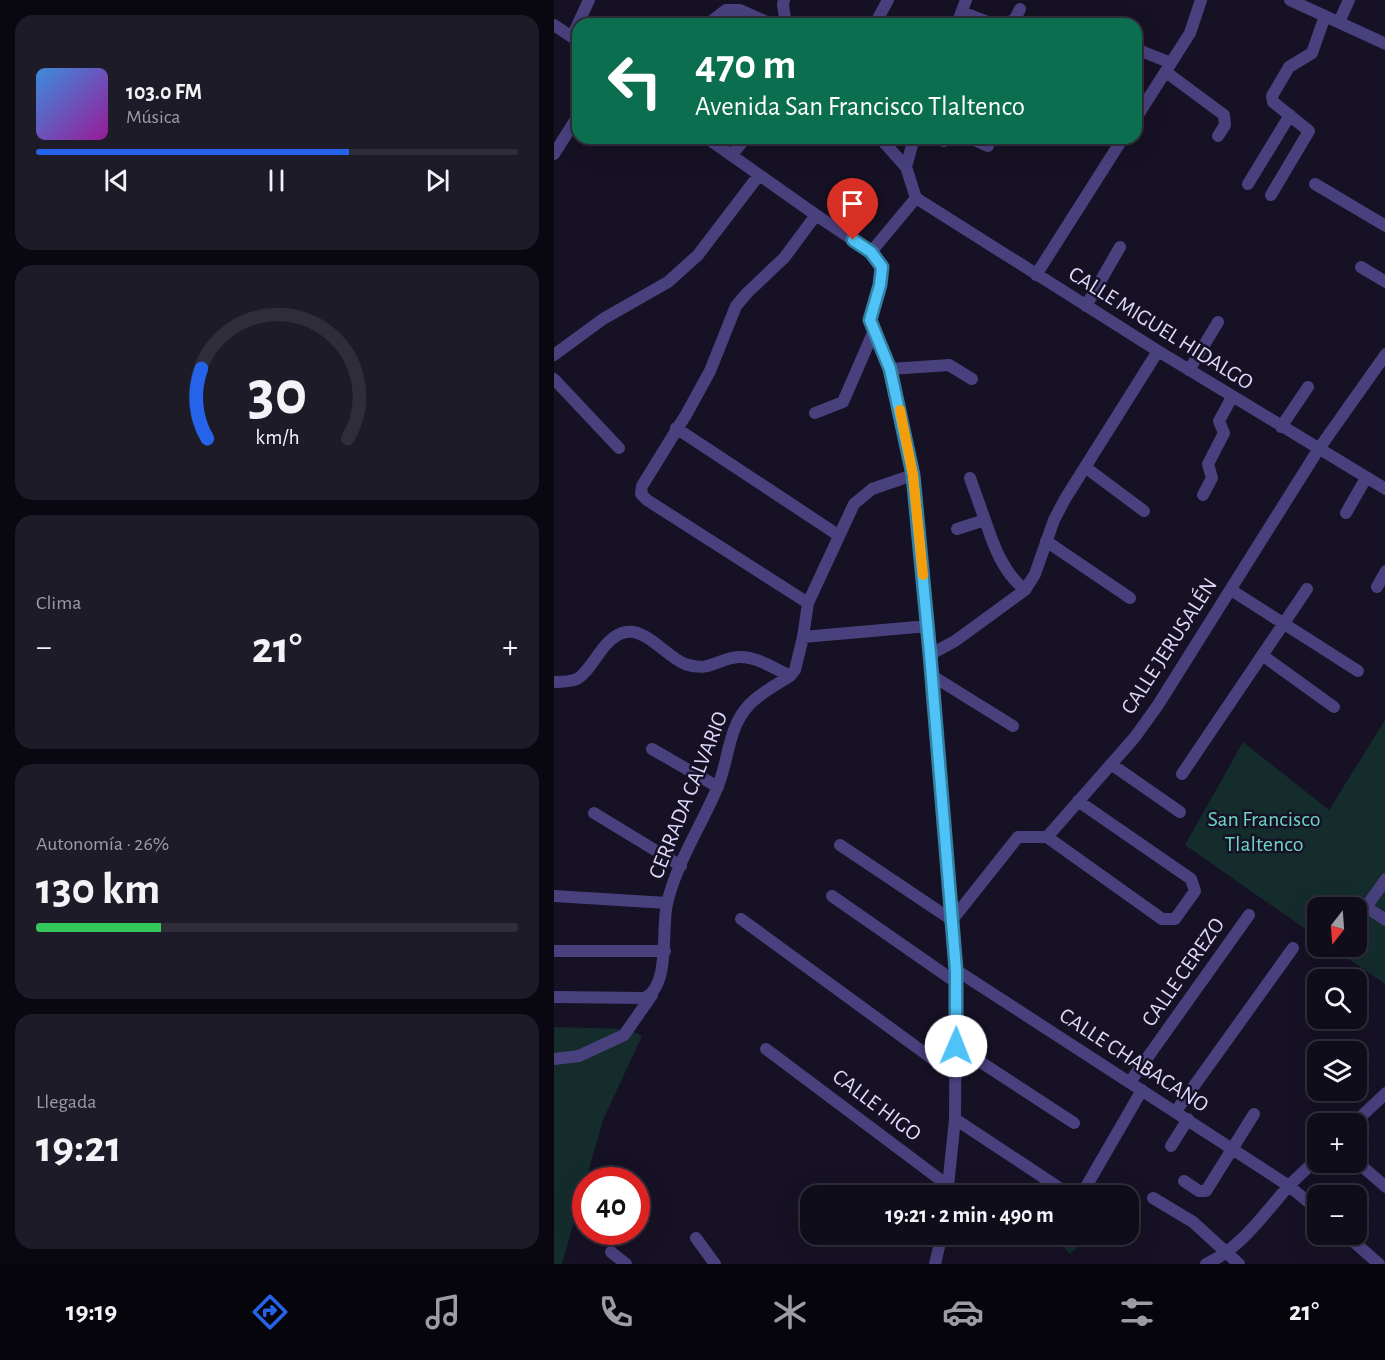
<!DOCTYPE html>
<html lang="es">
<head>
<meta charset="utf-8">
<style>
  :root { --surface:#100d1b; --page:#1e1b28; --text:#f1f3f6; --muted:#9c9ca3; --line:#302d3a; --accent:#2563eb }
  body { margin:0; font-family:"Alegreya Sans",sans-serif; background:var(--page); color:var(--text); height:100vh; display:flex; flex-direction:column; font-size:22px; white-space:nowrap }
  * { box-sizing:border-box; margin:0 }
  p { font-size:20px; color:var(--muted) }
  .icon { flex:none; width:33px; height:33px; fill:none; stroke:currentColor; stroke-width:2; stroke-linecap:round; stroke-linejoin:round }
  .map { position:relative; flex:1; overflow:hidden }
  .sheet { display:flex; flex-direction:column; gap:15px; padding:15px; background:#09070f; width:554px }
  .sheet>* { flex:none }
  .guide { position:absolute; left:18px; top:18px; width:570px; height:126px; border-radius:18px; box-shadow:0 6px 24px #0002,0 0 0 2px var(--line); background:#0b6e4f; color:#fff; overflow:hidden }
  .needle { width:39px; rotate:197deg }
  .tools { position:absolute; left:753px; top:897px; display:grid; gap:12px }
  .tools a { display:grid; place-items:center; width:60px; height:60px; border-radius:12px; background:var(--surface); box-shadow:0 6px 24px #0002,0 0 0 2px var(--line); font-size:30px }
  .speed { position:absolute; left:18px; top:1167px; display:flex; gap:12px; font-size:30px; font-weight:700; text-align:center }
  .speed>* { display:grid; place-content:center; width:78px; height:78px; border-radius:50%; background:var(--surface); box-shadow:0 6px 24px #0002,0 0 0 2px var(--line); line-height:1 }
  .speed .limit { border:9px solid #d22; background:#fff; color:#111 }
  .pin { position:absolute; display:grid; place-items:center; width:51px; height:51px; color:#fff; margin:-62px -26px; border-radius:50% 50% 50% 0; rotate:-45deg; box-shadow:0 0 6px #0007 }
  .pin .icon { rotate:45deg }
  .me { position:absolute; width:66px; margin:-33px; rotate:1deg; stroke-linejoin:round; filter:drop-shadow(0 0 4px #0008) }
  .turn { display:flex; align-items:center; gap:21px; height:126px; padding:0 24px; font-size:27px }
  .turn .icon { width:78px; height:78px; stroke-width:2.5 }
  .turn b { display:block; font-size:42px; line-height:51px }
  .big { font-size:45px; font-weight:700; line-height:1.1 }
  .sheet .widget { flex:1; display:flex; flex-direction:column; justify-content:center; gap:9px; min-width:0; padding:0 21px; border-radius:18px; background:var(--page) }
  .sheet .dial { align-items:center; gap:0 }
  .dial svg { height:156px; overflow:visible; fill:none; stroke:var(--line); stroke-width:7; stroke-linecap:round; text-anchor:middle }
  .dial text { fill:var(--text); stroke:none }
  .song { display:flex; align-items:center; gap:18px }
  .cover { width:72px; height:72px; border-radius:9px; background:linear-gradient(135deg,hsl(210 70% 55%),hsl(300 70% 35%)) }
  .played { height:6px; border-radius:3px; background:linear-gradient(90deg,var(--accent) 65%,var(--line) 65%) }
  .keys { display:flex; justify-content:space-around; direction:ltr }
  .heat { display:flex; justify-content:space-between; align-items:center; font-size:33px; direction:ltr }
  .charge { height:9px; border-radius:4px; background:linear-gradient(90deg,#34c759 26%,var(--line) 0) }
  .trip { position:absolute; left:246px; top:1185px; width:339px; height:60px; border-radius:18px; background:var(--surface); box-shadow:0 6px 24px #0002,0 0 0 2px var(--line); font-weight:700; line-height:60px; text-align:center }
  .dock { display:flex; height:96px; justify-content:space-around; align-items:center; background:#06050b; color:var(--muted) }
  .dock .icon { width:42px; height:42px }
  .dock .active { color:var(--accent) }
  .dock b { font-size:27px; color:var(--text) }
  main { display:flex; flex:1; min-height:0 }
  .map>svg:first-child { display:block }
</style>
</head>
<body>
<main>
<section class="sheet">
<div class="widget">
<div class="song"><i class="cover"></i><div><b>103.0 FM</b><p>Música</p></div></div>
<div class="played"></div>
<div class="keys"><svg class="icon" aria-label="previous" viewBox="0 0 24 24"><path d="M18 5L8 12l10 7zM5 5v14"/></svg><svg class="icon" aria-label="pause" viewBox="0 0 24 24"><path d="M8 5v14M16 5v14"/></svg><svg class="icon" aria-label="next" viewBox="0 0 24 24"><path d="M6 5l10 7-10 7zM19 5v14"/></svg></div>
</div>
<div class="widget dial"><svg viewBox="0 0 100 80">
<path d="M14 69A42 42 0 1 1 86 69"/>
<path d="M14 69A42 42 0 0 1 11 33" stroke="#2563eb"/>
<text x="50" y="56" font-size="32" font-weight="700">30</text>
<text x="50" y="72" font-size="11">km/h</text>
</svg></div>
<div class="widget"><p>Clima</p>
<div class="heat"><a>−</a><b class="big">21°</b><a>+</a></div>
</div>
<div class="widget"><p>Autonomía · 26%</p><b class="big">130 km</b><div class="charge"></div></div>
<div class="widget"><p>Llegada</p><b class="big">19:21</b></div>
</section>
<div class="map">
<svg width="832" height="1264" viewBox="0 0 832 1264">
  <rect width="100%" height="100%" fill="#161124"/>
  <path fill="#152c2d" d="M831,720V984L777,947L802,946V908H764L763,937L631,845L689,742L775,810Z
    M0,1027L74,1029L88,1036L49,1120L8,1264H0Z
    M499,1235H534L536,1237L516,1254Z"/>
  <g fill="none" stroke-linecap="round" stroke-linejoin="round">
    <path stroke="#49417e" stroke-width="12" d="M230,0L229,5L232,24
      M736,0L832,44
      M408,12L439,24
      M785,22L795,0
      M154,24L172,10H186L217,24
      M321,24L334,0
      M403,24L412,0
      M451,24L461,19L466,9
      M0,25L24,41
      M18,37L35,0
      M582,49L617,63
      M612,72L670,115L671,125L664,136
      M582,118L636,33L647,0
      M153,138L262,215L317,252
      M326,138L352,167L362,198
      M378,138L390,141L391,138
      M416,138L434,146
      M0,154L24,116
      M178,155L191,138
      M352,167L360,138
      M694,184L736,115
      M761,184L832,226
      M717,195L755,131L719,102L718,96L735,67L758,53L771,16
      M362,198L317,252L328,267L326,285L316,320L336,369L359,475L377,654L402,970L401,1119L393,1196
      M362,198L604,351L832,489
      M807,267L832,282
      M482,275L569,138
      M532,306L566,247
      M0,355L49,319L114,282L144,255L205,175
      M336,369L395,365L418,379
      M635,370L664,322
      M0,379L65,448
      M261,413L289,402L319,333
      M727,427L754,387
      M122,428L284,535
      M531,467L590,511
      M649,495L658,478L654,464L670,433L665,421L678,397
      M792,513L812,478
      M431,520C440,547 449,572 471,590
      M403,529L431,520L416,478
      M492,541L576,598
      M823,587L832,571
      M677,590L804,671
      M254,603L93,500L87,494L88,486L133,413L156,371L182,306L193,293L230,258L262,215
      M249,637L374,626
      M377,654L401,641L471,590L481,574L500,520L511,499L604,351
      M708,655L780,707
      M377,675L459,726
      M0,682C7,682 16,682 23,679C39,670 49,636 72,632C92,628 113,657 131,664C156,673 164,658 185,657C202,656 221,669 236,676
      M98,749L164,787
      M557,764L626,812
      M628,774L753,589
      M40,813L127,866
      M493,837L608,919H621L641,891L637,879L524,801
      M286,845L398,920L464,837H493L581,737L604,705L764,450L832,354
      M832,879L812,907L832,920
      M0,896L113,903
      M278,896L403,983
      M187,919L402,1076
      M0,951H111
      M402,970L735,1186L764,1210
      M0,997L90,998C117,987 107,927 113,904C122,863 148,825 164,786C175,759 174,727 195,705C206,693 222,685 236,676L241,670L249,637L254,603L300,504L318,489L359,475
      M402,1046L520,1123
      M212,1049L408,1196
      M0,1059L25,1056L70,1035L98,995
      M576,1082L695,915
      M622,1111L739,948
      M401,1119L513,1193L521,1195L529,1192L588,1090
      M799,1124L832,1093
      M617,1146L634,1119
      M802,1161L832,1187
      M630,1181L645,1191H652L700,1114
      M599,1198L639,1222L685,1264
      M791,1234L825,1264
      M142,1238L161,1264
      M57,1252L72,1264
      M381,1264L388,1234
      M652,1264C686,1249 709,1215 733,1188C743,1177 754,1168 764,1158"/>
  </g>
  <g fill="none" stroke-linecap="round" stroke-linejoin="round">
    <g stroke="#337fa1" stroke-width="15">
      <path id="route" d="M299,240L317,252L328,267L326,285L316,320L336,369L359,475L376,654L402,970V1046"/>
    </g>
    <use href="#route" stroke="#4fc3f7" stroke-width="10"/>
    <path stroke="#f59e0b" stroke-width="10" d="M346,410L359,475L369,575"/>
  </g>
  <g text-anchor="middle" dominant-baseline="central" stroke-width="5" stroke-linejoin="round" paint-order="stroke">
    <g font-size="22" fill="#dfd8fb" stroke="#161124">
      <text transform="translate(607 328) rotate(32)">CALLE MIGUEL HIDALGO</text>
      <text transform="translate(615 646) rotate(-57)">CALLE JERUSALÉN</text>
      <text transform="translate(134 795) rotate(-68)">CERRADA CALVARIO</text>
      <text transform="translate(629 972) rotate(-55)">CALLE CEREZO</text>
      <text transform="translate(580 1060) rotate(33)">CALLE CHABACANO</text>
      <text transform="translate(323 1105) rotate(37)">CALLE HIGO</text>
    </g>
    <g font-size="22" fill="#6ad4c3" stroke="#161124">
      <text x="710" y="819">San Francisco<tspan x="710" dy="25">Tlaltenco</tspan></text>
    </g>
  </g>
</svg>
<div class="tools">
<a><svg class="needle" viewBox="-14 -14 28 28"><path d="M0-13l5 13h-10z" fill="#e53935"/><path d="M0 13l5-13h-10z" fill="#9c9ca3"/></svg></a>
<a><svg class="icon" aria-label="search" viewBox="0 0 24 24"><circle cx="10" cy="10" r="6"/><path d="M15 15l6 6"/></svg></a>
<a><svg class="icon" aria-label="layers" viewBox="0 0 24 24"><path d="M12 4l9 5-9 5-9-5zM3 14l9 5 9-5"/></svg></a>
<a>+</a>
<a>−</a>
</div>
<div class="speed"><div class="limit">40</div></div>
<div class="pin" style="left:299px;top:240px;background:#d93025"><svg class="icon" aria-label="arrive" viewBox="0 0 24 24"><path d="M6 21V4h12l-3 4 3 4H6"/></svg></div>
<svg class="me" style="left:402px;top:1046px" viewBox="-20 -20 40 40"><circle r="19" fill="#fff"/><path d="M0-13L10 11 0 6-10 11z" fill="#4fc3f7"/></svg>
<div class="trip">19:21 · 2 min · 490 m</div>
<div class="guide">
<div class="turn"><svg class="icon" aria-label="left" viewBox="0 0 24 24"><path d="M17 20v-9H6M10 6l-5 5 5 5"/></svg><div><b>470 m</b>Avenida San Francisco Tlaltenco</div></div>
</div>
</div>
</main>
<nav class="dock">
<b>19:19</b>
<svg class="icon active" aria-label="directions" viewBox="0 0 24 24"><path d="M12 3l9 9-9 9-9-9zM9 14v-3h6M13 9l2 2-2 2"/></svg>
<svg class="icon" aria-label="music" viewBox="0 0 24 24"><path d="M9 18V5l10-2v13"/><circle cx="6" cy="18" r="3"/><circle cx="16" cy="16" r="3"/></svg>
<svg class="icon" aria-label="phone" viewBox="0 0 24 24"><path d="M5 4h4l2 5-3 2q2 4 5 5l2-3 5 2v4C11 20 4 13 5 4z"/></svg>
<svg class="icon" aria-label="climate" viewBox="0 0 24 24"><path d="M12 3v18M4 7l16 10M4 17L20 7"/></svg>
<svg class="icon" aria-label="car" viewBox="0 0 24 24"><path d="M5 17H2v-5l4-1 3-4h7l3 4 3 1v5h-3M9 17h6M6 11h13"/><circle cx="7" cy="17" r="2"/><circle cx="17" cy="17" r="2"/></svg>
<svg class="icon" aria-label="filters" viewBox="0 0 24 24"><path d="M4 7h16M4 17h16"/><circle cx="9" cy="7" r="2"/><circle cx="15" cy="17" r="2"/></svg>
<b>21°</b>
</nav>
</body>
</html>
